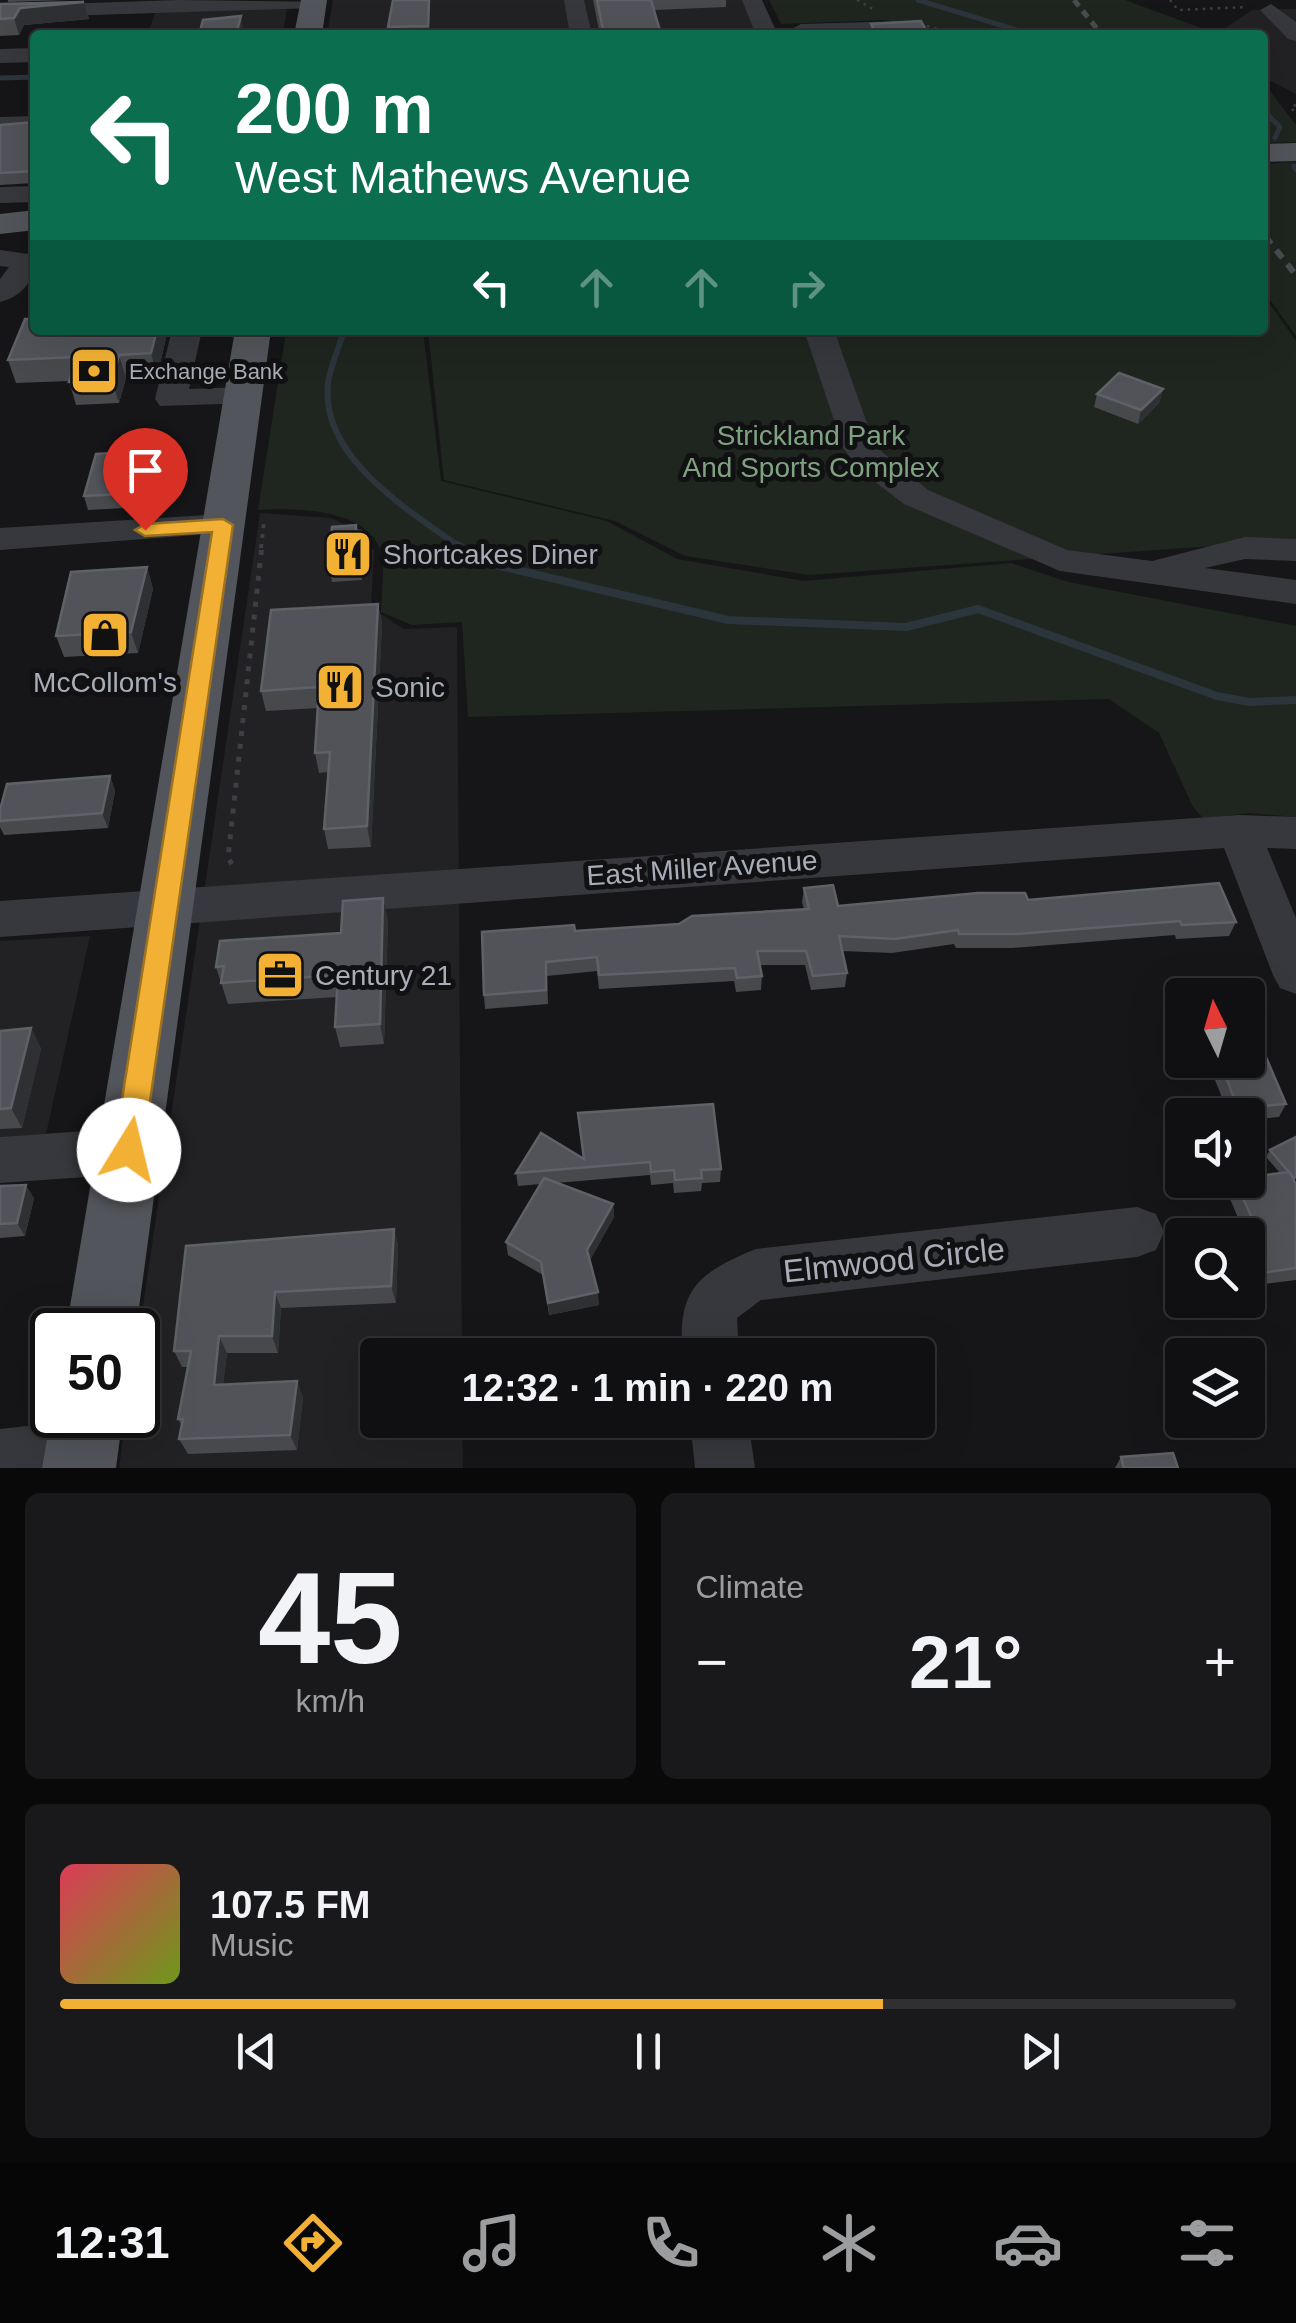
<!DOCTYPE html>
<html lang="en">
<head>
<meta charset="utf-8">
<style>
  :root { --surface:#101012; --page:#19191b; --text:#f1f3f6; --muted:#9c9d9f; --line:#303032; --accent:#f2b134 }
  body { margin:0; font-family:Arial,sans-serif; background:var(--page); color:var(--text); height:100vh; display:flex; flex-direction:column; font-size:38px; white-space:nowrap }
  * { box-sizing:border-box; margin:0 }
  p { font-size:32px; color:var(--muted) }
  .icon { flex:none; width:55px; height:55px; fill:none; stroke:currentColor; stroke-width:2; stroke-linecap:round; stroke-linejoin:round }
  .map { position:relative; height:1468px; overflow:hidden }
  .details { display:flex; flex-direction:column; gap:25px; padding:25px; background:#09090a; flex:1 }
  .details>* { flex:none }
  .top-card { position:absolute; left:30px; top:30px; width:1238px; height:305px; border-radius:10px; box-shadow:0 10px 40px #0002,0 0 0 2px var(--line); background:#0b6e4f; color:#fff; overflow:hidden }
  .needle { width:65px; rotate:355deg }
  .controls { position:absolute; left:1165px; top:978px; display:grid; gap:20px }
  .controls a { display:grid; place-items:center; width:100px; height:100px; border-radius:10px; background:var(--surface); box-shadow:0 10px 40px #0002,0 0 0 2px var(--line); font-size:50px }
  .speed { position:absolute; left:30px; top:1308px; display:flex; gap:20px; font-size:50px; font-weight:700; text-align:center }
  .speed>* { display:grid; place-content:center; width:130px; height:130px; border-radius:50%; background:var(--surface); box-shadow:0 10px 40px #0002,0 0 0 2px var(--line); line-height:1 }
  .speed .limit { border:5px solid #111; border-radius:15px; background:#fff; color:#111 }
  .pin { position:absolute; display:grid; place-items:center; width:85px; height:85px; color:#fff; margin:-102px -42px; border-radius:50% 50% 50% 0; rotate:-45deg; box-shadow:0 0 10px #0007 }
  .pin .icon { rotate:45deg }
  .me { position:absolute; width:110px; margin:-55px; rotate:9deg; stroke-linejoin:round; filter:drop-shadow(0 0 8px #0008) }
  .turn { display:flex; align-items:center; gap:35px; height:210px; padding:0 40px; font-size:45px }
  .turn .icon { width:130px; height:130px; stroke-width:2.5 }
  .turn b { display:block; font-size:70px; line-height:85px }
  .lanes { display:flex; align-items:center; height:95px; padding:0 40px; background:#0003; justify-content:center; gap:50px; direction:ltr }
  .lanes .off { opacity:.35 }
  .big { font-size:75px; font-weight:600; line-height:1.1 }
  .details .tile { flex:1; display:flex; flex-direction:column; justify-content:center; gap:15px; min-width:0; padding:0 35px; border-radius:15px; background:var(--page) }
  .details .dial { align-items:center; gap:0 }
  .dial b { font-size:130px; line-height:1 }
  .song { display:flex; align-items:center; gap:30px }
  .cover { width:120px; height:120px; border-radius:15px; background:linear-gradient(135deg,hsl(350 70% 55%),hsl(80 70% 35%)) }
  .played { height:10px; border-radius:5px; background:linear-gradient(90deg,var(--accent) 70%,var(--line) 70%) }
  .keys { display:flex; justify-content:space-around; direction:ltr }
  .heat { display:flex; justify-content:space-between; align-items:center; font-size:55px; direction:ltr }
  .details .tiles { flex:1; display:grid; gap:25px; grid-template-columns:1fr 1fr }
  .tile:last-child { grid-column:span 2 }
  .trip { position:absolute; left:360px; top:1338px; width:575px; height:100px; border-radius:10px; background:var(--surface); box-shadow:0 10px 40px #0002,0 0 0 2px var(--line); font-weight:600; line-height:100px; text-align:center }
  .menu { display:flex; height:160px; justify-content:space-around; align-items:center; background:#060607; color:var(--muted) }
  .menu .icon { width:70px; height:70px }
  .menu .selected { color:var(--accent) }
  .menu b { font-size:45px; color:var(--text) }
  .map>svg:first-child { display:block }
</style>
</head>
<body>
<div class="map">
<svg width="1296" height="1468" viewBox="0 0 1296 1468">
  <rect width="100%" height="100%" fill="#161618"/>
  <path fill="#222225" d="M333,0H760L775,35H327Z
    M287,8L283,35H148L156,10Z
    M1296,9V94L1263,77L1262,35H1225L1221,31L1252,10Z
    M260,513L331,518L359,532L374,551L371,608L404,629L457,627L462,1355H378V1420H462L463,1468H119L126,1415H138V1340Z
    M90,936L46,1134L0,1137V941Z"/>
  <path fill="#1e261f" d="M769,0H1125L1220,35H931L928,30L886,20L781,24Z
    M1263,82L1296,125V142L1263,143Z
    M1296,162V336L1263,290V164Z
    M1263,294L1296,341V540L809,575L685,556L615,521L444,480L428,330H1262Z
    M423,330L441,481L607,521L677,559L804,581L1011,563L1068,582L1296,626V817L1249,813L1204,819L1193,807L1159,733L1109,699L468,717L462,622L412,625L381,612C381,594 386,566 380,549C364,508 295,508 258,510L286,332Z"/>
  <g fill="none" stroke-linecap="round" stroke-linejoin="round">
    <path stroke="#2c353c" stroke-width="5" d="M918,0L1033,35
      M0,78L35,77
      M1262,109L1280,127L1275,138
      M1294,166L1296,170"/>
    <path stroke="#2c353c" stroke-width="6" d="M344,331C339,348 330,366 328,384C320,458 409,510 461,548"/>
    <path stroke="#2c353c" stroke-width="8" d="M457,545L487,563L728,620L906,627L978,609L1217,696L1249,702L1296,700"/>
    <path stroke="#3d3f44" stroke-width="2.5" stroke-dasharray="2.5 5" stroke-linecap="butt" d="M857,0L873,9
      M1170,0L1178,10L1247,7
      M927,26L963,35
      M1296,105L1291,107L1296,115"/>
    <path stroke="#3d3f44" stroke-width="4" stroke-dasharray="4 6" stroke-linecap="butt" d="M261,548L264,522"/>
    <path stroke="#3d3f44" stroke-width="5" stroke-dasharray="5 8" stroke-linecap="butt" d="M232,864L228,858L262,545"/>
    <path fill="#37383d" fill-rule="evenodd" d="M179,0L324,2L314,8L0,18V6Z
      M564,0H584L592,35H570Z
      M742,0H762L778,35H756Z
      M1271,4L1296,22V41L1288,39L1260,10Z
      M903,21L911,22L919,35H792L790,30L801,24Z
      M35,48V62L0,63V49Z
      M35,116V130L0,131V117Z
      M35,186V202L0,203V187Z
      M0,250L35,255C35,279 24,296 0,302V279L9,267L0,266Z
      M172,330H202L189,389L243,387L259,396L254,403L160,406L155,399Z
      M804,330H834L875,446L928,490L1067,550L1152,561L1245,537L1296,539V561L1245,559L1205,568L1296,580V604L1060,571L904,504L857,468L843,447Z
      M223,514L235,518L240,525L235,532L0,550V528Z
      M1239,815L1296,817V849L1267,848L1296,918V994L1280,988L1273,975L1224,848L0,937V901Z
      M129,1128L147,1135L154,1151L147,1167L129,1174L0,1183V1137Z
      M1137,1207L1156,1214L1164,1232L1156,1250L1137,1257L761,1300L737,1318L739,1355H683C676,1290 699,1272 756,1249Z
      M82,1420L103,1428L111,1449L103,1468H0V1429Z
      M690,1420H748L755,1468H695Z"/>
    <path fill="#53555c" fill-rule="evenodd" d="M301,0H327L322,35H294Z
      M1296,143V161L1262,162V144Z
      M35,210V230L0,234V214Z
      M235,330H271L136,1330H66Z
      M52,1411V1415H123L116,1468H42Z"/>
    <path stroke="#4a4c52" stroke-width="5" stroke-dasharray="8 6" stroke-linecap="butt" d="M1074,0L1102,35
      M1262,233L1267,239"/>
    <path stroke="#4a4c52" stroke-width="6" stroke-dasharray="10 8" stroke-linecap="butt" d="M1265,236L1296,275"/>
  </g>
  <path fill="#47494d" d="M8,0H67L8,2Z
    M430,0L429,35H389L388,27Z
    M593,0H726V7L654,10L661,34L734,35H600Z
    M84,2L89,19L24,25L19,35L0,36V4Z
    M871,24L929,35H870Z
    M35,122V183L0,185V125Z
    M168,330L157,376L126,378L119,403L76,405L69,381L16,383L8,360Z
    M1163,389L1159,403L1138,424L1094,407L1097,394Z
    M132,452L136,466L125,508L88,510L84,496Z
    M356,525L363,545L362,580L332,582L329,567Z
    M147,567L153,589L138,653L64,657L56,636Z
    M378,604L382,624L371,847L328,849L324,829L328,772L319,773L315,753L318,708L266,711L261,691Z
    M110,776L115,791L108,828L4,835L0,827V810Z
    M804,888L838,906L1028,900L1236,922L1229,936L1176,939L1175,935L1012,948H956L954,944L892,953L842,951L847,973L845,987L811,990L805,965H760L762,976L761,990L736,992L734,981L599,989L597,971L547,976L548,1004L485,1009L484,995L575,931L679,924L804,909L802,902Z
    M388,920L384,1044L340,1047L335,1027L337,997L228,1004L216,967Z
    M31,1028L41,1049L22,1128L0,1129V1031Z
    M1207,1060H1248L1286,1104L1279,1117L1248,1120V1115H1229Z
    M578,1113L721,1169L720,1182L702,1183L701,1191L674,1193L673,1183L651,1185L650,1175L556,1183L613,1204L614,1217L590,1260L599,1305L549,1315L543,1275L508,1255L506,1242L541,1184L518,1186L516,1173L583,1158Z
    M1296,1137L1295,1182L1296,1185V1280L1248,1286V1235H1222L1225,1230L1242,1227L1227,1192L1233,1180H1248L1280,1173L1266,1157L1270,1150Z
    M0,1186L34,1198L25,1236L0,1238Z
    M394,1229L398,1246L396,1303L281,1308L278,1353H227L223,1384L303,1397L297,1450L188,1454L179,1439L182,1426L178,1419L188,1367H182L174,1351L186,1246Z
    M1121,1457L1178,1468H1115Z"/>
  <path fill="#2f3033" d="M84,2L89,19L24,25L19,35L14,18L20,8Z
    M241,16L243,27L241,35H236Z
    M157,330H168L157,376L151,353Z
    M119,355L126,378L119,403L112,380Z
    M1163,389L1159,403L1138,424L1141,410Z
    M132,452L136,466L125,508L121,494Z
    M361,531L363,545L362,580L359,566Z
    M147,567L153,589L138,653L131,632Z
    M378,604L382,624L371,847L367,826Z
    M110,776L115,791L108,828L102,813Z
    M383,898L388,920L384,1044L380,1024Z
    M31,1028L41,1049L22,1128L11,1108Z
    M26,1185L34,1198L25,1236L17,1223Z
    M613,1204L614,1217L588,1263L587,1250Z
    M394,1229L398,1246L396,1303L391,1286Z
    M275,1292L281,1308L278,1353L272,1336Z
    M598,1292L599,1305L549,1315L548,1303Z
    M219,1336L227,1353L221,1401L214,1385Z
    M297,1381L303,1397L297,1450L290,1435Z"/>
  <path fill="#525359" stroke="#5f6168" stroke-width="2.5" d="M393,0H429L428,26L388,27Z
    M597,0H651L661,34L733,31L734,35H604Z
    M84,2L20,8L14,18L0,19V4Z
    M241,16L236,35H199L203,20Z
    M921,21L929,35H877L871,24Z
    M35,122V171L0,173V125Z
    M25,319H35V330H157L151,353L119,355L112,380L69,382L77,357L8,360Z
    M1119,373L1163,389L1141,410L1097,394Z
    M132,452L121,494L84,496L96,454Z
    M356,525V531H361L359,566L329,567L332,527Z
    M147,567L131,632L56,636L71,572Z
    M378,604L367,826L324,829L330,752L315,753L319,687L261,691L271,610Z
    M110,776L102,813L0,821V810L7,784Z
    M1219,883L1236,922L1182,925L1180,921L1016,934H959L958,930L895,939L839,936L847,973L813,976L806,951H757L762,976L737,978L735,968L599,975L597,957L546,962V990L484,995L482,932L574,925L575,931L679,924L692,916L809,909L804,888L833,885L838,906L978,893H1025L1028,900Z
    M383,898L380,1024L335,1027L338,975L221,983L224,966L216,967L220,941L341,933L343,901Z
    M1248,1022H1251L1286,1104L1238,1108L1219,1060H1248Z
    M31,1028L11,1108L0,1109V1031Z
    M713,1104L721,1169L701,1170L702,1178L675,1180L674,1170L651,1172L650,1162L516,1173L541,1133L584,1159L578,1113Z
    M1296,1137V1177L1294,1178L1270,1150Z
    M1290,1172L1296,1185V1268L1248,1275V1235H1227L1225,1230L1255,1225L1235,1180H1248V1177Z
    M544,1178L613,1204L587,1250L598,1292L548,1303L541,1262L506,1242Z
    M26,1185L17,1223L0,1224V1186Z
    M394,1229L391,1286L275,1292L272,1336H219L214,1385L297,1381L290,1435L179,1439L183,1419H178L191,1351H174L186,1246Z
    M1173,1453L1178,1468H1124L1121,1457Z"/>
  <path fill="#f2b134" stroke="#9d7322" stroke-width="2.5" d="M223,519L233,525L143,1150L139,1160L129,1164L119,1160L114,1150L212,532L145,536L135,530L145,524Z"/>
  <defs>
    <g id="bank-square" transform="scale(2.5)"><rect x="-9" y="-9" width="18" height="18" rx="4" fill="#f2b134" stroke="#111113"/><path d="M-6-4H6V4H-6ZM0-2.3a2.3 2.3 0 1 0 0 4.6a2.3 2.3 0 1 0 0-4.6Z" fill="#111"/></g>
    <g id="restaurant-square" transform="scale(2.5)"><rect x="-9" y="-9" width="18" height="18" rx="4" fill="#f2b134" stroke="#111113"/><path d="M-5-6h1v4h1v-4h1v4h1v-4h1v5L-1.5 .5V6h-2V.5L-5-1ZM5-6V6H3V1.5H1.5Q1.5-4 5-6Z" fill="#111"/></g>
    <g id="shop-square" transform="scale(2.5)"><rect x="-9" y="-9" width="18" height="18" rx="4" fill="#f2b134" stroke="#111113"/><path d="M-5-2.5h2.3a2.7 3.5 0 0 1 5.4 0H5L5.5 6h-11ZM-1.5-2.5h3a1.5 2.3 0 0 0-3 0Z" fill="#111"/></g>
    <g id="office-square" transform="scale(2.5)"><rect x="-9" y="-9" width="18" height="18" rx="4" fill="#f2b134" stroke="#111113"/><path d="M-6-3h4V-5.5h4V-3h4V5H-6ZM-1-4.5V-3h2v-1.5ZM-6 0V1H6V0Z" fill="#111"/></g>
  </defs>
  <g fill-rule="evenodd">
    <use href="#bank-square" x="94" y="371"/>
    <use href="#restaurant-square" x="348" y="554"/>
    <use href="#shop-square" x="105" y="635"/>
    <use href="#restaurant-square" x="340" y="687"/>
    <use href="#office-square" x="280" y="975"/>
  </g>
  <g text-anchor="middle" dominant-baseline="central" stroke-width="10" stroke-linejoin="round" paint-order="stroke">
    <g font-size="22" fill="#a8adb8" stroke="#111113" text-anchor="start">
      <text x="129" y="371">Exchange Bank</text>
    </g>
    <g font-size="28" fill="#7fa381" stroke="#111113">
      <text x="811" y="435">Strickland Park<tspan x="811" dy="32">And Sports Complex</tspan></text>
    </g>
    <g font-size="28" fill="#a8adb8" stroke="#111113" text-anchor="start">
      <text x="383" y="554">Shortcakes Diner</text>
      <text x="105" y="682" text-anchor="middle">McCollom's</text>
      <text x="375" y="687">Sonic</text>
      <text x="315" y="975">Century 21</text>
    </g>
    <g font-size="28" fill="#a8adb8" stroke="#111113">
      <text transform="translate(702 868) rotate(-4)">East Miller Avenue</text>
    </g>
    <g font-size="32" fill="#a8adb8" stroke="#111113">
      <text transform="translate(894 1260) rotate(-6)">Elmwood Circle</text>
    </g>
  </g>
</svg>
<div class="controls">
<a><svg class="needle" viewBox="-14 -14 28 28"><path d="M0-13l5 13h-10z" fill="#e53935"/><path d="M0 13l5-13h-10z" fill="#9c9d9f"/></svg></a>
<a><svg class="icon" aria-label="sound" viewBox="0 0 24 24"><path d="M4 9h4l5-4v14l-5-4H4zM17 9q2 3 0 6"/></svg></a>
<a><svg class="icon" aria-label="search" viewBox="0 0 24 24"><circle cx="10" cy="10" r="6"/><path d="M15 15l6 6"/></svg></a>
<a><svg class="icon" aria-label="layers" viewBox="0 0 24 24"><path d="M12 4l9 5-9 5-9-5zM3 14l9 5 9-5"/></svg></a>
</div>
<div class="speed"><div class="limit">50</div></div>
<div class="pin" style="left:145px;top:530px;background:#d93025"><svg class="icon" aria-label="arrive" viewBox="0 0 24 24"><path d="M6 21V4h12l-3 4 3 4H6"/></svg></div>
<svg class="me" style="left:129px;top:1150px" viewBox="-20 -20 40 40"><circle r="19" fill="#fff"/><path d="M0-13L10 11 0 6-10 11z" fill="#f2b134"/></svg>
<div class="trip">12:32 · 1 min · 220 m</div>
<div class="top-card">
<div class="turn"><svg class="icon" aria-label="left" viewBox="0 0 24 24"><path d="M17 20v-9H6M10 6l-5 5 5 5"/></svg><div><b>200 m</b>West Mathews Avenue</div></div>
<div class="lanes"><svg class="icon" aria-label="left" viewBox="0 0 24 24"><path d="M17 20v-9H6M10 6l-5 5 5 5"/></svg><svg class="icon off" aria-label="ahead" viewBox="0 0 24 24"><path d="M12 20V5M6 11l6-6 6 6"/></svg><svg class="icon off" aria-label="ahead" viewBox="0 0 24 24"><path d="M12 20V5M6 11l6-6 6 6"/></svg><svg class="icon off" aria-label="right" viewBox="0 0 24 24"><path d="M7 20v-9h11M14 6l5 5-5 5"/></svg></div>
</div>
</div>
<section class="details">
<div class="tiles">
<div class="tile dial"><b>45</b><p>km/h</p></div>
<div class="tile"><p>Climate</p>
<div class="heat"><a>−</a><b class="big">21°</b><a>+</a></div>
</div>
<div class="tile">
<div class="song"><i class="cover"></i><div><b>107.5 FM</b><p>Music</p></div></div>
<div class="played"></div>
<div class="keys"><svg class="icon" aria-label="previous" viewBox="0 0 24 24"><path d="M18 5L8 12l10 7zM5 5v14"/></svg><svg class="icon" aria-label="pause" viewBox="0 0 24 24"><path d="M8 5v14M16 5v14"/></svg><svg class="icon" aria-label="next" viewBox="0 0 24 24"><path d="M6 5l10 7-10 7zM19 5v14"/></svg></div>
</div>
</div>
</section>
<nav class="menu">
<b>12:31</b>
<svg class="icon selected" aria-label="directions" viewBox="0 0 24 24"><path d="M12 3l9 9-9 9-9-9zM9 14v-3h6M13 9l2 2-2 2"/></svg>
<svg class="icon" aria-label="music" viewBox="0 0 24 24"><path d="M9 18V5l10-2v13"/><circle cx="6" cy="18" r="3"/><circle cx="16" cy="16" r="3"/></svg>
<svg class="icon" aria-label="phone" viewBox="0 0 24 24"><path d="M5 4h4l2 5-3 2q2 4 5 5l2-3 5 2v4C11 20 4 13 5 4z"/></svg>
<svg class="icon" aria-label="climate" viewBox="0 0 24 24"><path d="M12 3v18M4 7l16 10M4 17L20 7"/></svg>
<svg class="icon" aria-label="car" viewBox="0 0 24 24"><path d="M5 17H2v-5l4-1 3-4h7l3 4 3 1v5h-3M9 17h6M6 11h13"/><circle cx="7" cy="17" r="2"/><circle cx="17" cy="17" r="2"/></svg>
<svg class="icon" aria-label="filters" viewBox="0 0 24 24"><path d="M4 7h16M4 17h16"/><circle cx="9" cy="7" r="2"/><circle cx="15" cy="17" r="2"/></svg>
</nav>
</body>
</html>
